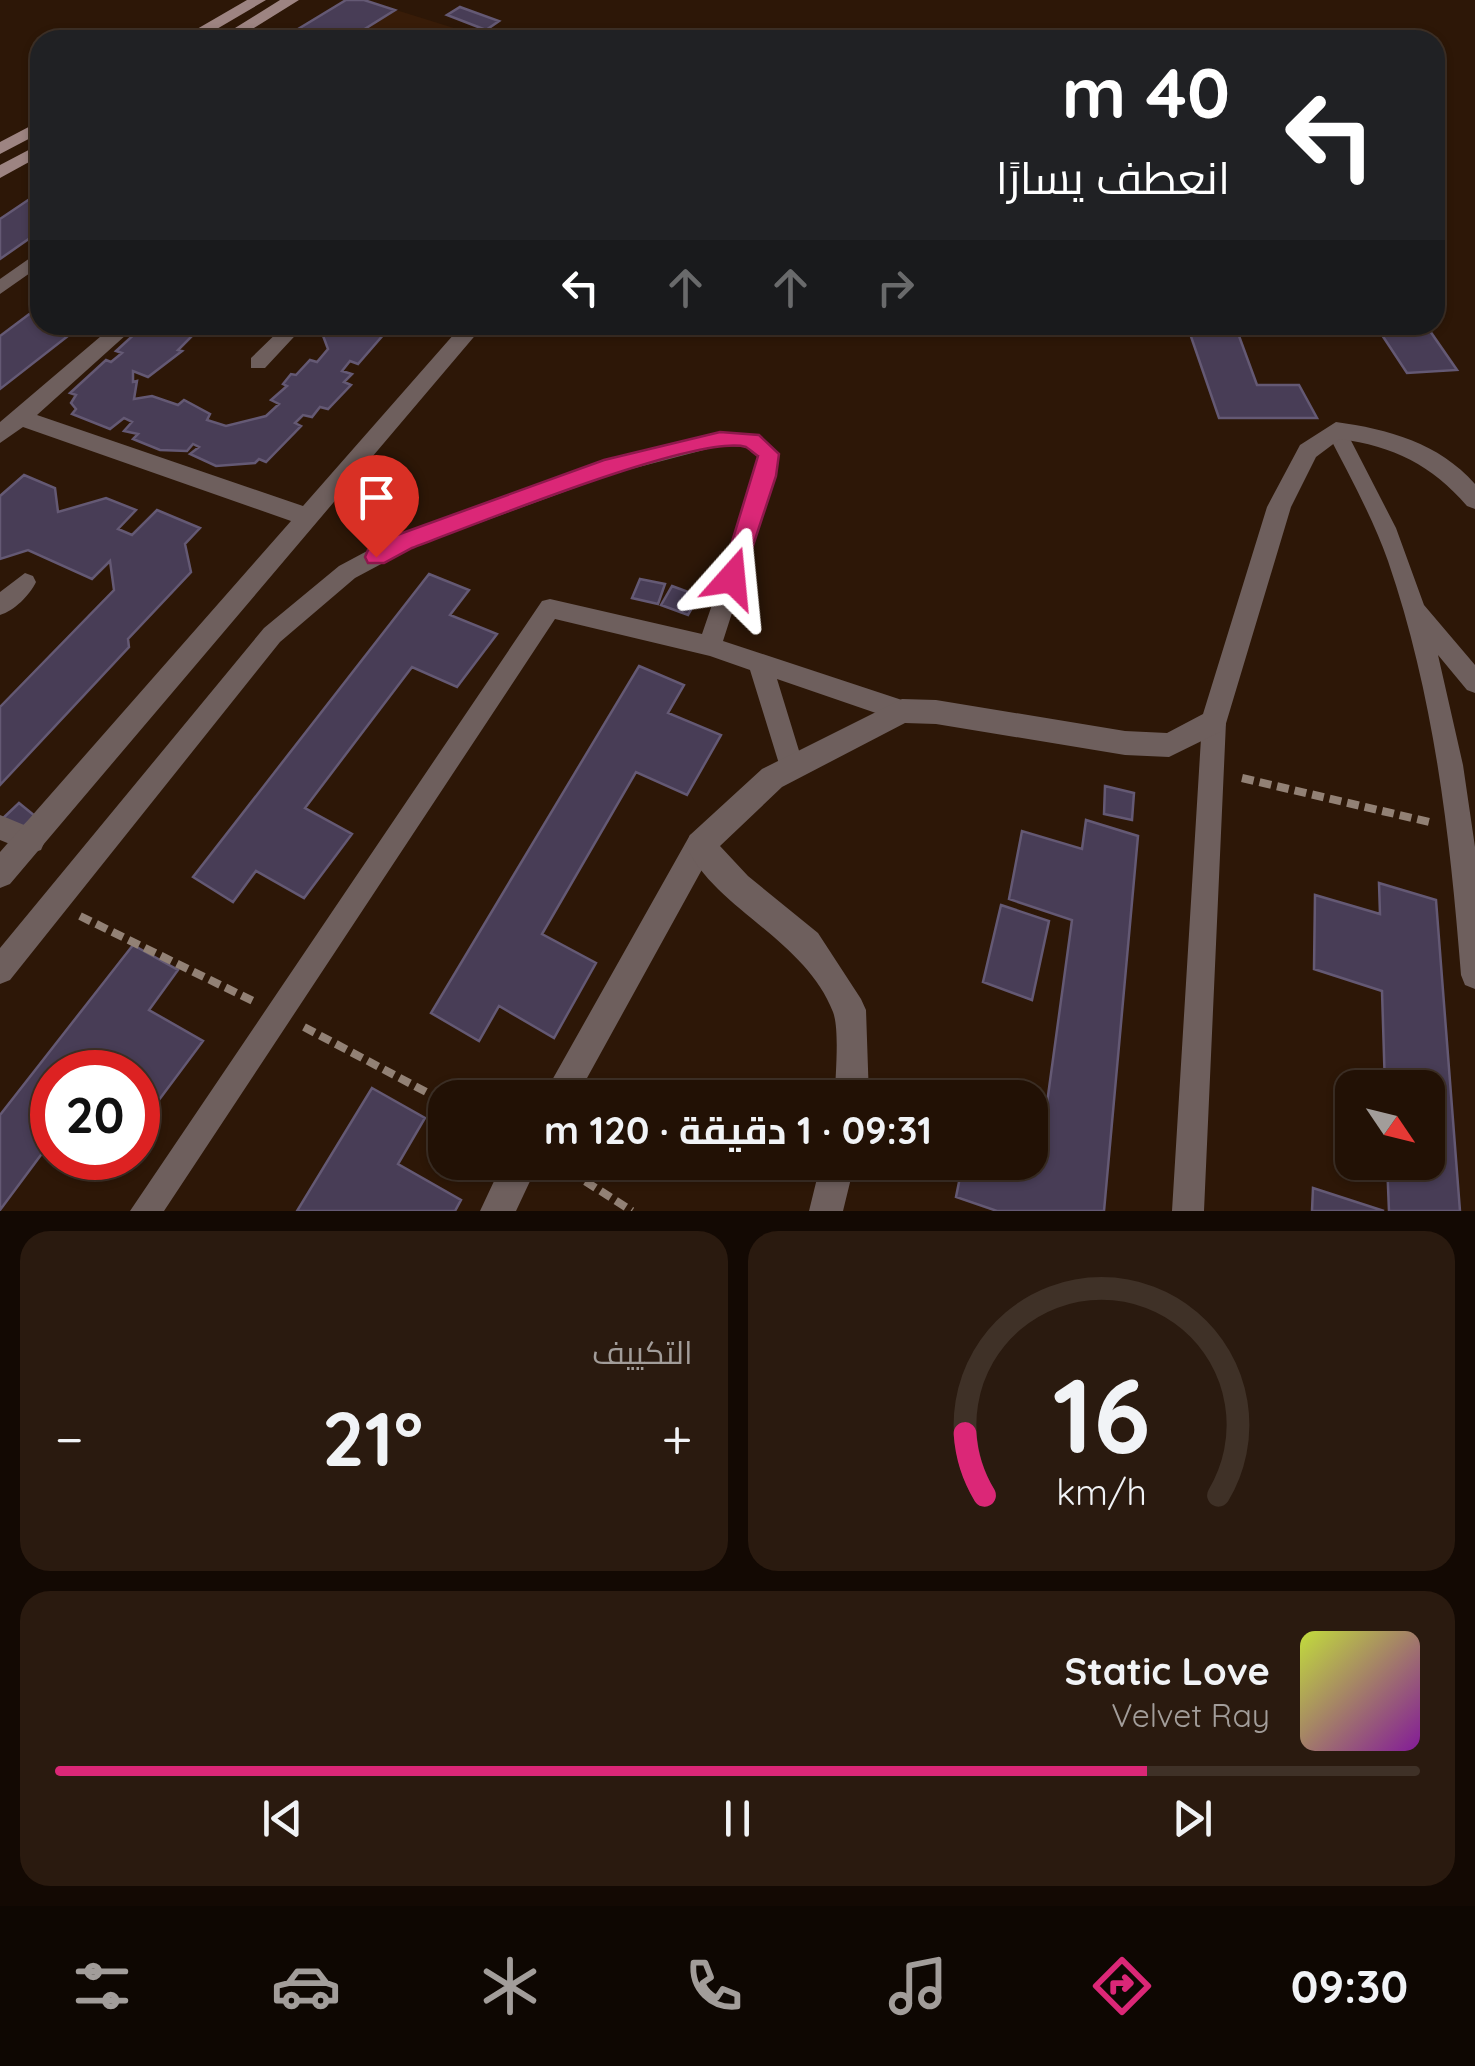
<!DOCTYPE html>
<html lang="ar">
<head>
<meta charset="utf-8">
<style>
  :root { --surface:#221105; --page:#2a1a0f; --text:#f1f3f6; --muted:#a29d9a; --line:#3f3127; --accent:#db2777 }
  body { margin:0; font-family:Quicksand,Cairo,sans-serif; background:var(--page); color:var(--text); direction:rtl; height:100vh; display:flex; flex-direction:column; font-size:38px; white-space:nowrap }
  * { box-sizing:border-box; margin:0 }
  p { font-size:32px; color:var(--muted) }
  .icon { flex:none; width:55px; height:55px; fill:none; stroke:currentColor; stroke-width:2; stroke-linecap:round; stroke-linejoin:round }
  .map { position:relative; height:1211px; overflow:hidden; direction:ltr }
  .sheet { display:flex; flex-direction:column; gap:20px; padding:20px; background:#130903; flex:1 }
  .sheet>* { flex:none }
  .guide { position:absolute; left:30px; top:30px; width:1415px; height:305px; border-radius:30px; box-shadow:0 2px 8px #0004,0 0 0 2px var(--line); direction:rtl; background:#202124; color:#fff; overflow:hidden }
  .needle { width:65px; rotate:125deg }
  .fabs { position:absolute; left:1335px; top:1070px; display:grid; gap:20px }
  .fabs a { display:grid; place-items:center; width:110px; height:110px; border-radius:20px; background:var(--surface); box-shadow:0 2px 8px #0004,0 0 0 2px var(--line); font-size:50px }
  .speed { position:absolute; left:30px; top:1050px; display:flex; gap:20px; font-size:50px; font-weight:700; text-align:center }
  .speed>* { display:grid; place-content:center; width:130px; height:130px; border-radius:50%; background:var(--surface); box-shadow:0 2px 8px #0004,0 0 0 2px var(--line); line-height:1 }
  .speed .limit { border:15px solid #d22; background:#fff; color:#111 }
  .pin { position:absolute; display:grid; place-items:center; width:85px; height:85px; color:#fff; margin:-102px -42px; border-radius:50% 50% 50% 0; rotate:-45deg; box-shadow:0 0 10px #0007 }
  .pin .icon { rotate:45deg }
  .me { position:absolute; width:110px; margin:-55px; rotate:18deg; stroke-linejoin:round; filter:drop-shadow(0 0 8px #0008) }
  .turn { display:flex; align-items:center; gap:35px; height:210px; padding:0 50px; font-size:45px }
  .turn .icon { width:130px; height:130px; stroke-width:2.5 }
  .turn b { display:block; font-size:70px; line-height:85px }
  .lanes { display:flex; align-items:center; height:95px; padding:0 50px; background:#0003; justify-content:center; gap:50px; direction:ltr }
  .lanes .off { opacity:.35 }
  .big { font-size:75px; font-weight:700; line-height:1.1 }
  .sheet .tile { flex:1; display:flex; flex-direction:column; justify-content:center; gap:15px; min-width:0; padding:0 35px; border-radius:30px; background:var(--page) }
  .sheet .dial { align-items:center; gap:0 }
  .dial svg { height:260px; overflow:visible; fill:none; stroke:var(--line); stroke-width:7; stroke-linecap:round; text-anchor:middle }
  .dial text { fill:var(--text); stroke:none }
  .song { display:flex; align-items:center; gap:30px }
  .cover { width:120px; height:120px; border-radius:15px; background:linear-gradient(135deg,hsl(70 70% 55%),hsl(290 70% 35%)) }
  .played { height:10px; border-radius:5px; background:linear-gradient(90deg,var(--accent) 80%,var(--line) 80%) }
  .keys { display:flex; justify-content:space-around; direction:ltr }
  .heat { display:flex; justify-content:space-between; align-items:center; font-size:55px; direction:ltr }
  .sheet .tiles { flex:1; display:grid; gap:20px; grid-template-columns:1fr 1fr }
  .tile:last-child { grid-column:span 2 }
  .trip { position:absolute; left:428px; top:1080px; width:620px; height:100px; border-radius:30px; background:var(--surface); box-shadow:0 2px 8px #0004,0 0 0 2px var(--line); font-weight:700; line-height:100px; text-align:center; direction:rtl }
  .dock { display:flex; height:160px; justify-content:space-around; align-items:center; background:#0e0702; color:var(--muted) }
  .dock .icon { width:70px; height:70px }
  .dock .current { color:var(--accent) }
  .dock b { font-size:45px; color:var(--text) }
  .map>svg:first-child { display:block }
</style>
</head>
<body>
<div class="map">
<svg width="1475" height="1211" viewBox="0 0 1475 1211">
  <rect width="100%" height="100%" fill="#2d1707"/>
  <path fill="#381c08" d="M346,0H364L473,34L465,40H280Z"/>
  <path fill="#483d56" stroke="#645974" stroke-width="2.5" d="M346,0H364L395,10L347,40H280Z
    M460,7L499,21L486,30L447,15Z
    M40,192V231L0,259V219Z
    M40,306V325H82L0,389V336Z
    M151,325H193L186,332L194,334L178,350L182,351L148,377L133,371V382L137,381L134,399L152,396L178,405L184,400L210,414L207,420L226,426L266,416L279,404L271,400L287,386L283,384L291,374L296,375L310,360L317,362L328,349L319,325H380L384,334L358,364L350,361L342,371L352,374L344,382L351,385L328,409L320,407L312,417L303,415L295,423L301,426L266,462L259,459L255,463L216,466L190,454L199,447L193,444L187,451L160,450L133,439L138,434L124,431L132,422L124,418L110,429L72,414L76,409L71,403L76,395L70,393L106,360L111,362L122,353L116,351L140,329L144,331Z
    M1187,325H1235L1257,385H1299L1317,418H1219Z
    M1430,331L1457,370L1407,373L1382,335Z
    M24,475L55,488L58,512L106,498L136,510L118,529L132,535L157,510L200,528L185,544L191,572L128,639L129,647L0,785V707L114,590L110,561L92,579L28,550L0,559V496Z
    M429,574L469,590L450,615L497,634L457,687L412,667L305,808L352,834L304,898L256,871L233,902L193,877Z
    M640,579L665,584L658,604L632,598Z
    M672,586L699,596L688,615L661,605Z
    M639,666L684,685L668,713L721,735L687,795L636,772L542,934L596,963L554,1038L499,1006L479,1041L431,1013Z
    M1105,786L1134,793L1132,820L1104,814Z
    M19,803L35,816L12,837L0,827V821Z
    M1086,820L1138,836L1104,1211H997L956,1197L963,1162H1030V1120L1044,1125L1072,920L1009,899L1022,831L1082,849Z
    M1379,883L1436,900L1460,1211H1389L1387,1162H1428V1088H1385L1382,991L1314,969L1315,895L1380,914Z
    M1001,905L1049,921L1032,1000L983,982Z
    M133,945L178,970L149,1010L203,1041L141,1124L138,1072H52V1140L0,1210V1115Z
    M372,1088L425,1118L398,1164L461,1200L455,1211H297Z
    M1313,1188L1384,1211H1312Z"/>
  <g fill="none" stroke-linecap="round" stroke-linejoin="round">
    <path stroke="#928175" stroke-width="8" stroke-dasharray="12 6" stroke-linecap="butt" d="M1242,778L1429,822
      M80,916L253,1001
      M304,1027L445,1102
      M555,1162L632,1211"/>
    <path fill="#6e5f5d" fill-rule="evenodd" d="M40,251V266L0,294V279Z
      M285,325H305L265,368H251V358Z
      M1336,423L1343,425L1396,528L1424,605L1475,665V693L1467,690L1438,655L1463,765L1475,847V989L1465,985L1461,975C1450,835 1434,695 1388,561C1372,516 1348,473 1326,430Z
      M719,432L759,435L779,454L776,476L723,641L911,703L914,711L911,719L902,722L777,679L804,767L801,775L792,778L783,775L780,767L750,670L710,656L555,619L164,1211H130L542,601L550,599L702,634L756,476L758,457L747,447L719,446L616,473L413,547L355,578L280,642L10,980L0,984V948L264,628L339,566L397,535L605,461Z
      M25,573L33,576L36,582C30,595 14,611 0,615V592Z
      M1214,711L1223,714L1226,722L1204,1211H1172L1202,722L1205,714Z
      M0,815L41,832L45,841L41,850L32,853L0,840Z"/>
    <path fill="#6e5f5d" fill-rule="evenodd" d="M114,325H137L37,415L303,506L462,325H484L10,884L0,888V852L291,521L23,427L0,443V422Z
      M700,831L710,835L714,845L710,855L576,1098H542L690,835Z
      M503,1162H539L516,1211H480Z"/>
    <path fill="#6e5f5d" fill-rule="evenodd" d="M1336,422C1388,429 1439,443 1475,484V509L1467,506C1432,465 1393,446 1340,439L1316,457L1291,507L1224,730L1169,757L1125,755L936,724L905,723L782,787L720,846L748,876L818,933L861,999L866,1010L869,1098H835C835,1076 840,1031 833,1012C805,939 712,907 686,845L690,835L762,769L902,699L936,700L1125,731L1167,733L1203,714L1267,507L1300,445Z
      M821,1162H855L843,1211H809Z"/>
    <path fill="#9d8482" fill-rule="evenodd" d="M247,0H266L198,40H178Z
      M280,0H299L249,31L235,28Z
      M40,121V133L0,154V142Z
      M40,144V156L0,178V165Z"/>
  </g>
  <path fill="#db2777" stroke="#8e194d" stroke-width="2.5" d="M720,432L759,435L779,454L776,476L740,585L732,587L721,578L758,456C756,455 748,448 746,447C699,433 469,527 412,548L384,563H368L365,557L368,550L397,535L604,460Z"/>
</svg>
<div class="fabs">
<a><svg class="needle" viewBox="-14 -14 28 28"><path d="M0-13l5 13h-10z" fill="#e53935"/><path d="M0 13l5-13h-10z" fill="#a29d9a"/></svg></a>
</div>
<div class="speed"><div class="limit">20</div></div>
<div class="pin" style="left:376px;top:557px;background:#d93025"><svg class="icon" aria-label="arrive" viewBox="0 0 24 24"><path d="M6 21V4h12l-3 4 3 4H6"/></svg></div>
<svg class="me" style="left:732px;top:578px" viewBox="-20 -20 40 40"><path d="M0-17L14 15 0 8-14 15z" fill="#db2777" stroke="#fff" stroke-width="4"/></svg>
<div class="trip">09:31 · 1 دقيقة · 120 m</div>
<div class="guide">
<div class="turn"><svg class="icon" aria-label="left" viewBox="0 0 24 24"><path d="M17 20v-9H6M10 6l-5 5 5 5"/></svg><div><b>40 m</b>انعطف يسارًا</div></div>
<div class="lanes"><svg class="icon" aria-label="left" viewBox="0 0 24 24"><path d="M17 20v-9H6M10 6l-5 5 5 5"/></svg><svg class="icon off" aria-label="ahead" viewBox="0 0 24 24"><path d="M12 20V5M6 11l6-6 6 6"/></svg><svg class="icon off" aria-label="ahead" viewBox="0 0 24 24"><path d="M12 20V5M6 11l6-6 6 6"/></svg><svg class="icon off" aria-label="right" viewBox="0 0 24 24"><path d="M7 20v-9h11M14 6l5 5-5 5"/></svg></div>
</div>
</div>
<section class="sheet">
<div class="tiles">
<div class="tile dial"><svg viewBox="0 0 100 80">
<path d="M14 69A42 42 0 1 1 86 69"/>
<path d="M14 69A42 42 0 0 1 8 50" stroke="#db2777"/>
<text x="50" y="56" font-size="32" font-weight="700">16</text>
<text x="50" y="72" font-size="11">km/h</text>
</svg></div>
<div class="tile"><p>التكييف</p>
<div class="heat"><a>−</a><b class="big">21°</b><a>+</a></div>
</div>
<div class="tile">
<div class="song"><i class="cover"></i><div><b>Static Love</b><p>Velvet Ray</p></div></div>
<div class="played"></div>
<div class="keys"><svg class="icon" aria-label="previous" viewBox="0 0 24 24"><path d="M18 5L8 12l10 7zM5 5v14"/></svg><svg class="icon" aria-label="pause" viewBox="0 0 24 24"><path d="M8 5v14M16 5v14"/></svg><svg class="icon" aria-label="next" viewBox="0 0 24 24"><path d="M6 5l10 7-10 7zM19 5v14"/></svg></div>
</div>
</div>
</section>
<nav class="dock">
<b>09:30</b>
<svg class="icon current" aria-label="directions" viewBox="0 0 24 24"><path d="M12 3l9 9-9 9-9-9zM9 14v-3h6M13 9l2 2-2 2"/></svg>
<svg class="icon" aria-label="music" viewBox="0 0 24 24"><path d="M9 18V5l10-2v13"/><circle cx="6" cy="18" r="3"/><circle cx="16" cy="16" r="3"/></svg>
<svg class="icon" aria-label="phone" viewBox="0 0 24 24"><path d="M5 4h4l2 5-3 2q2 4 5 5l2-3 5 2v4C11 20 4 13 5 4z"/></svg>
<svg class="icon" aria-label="climate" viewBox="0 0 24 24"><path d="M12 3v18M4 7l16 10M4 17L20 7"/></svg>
<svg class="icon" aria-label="car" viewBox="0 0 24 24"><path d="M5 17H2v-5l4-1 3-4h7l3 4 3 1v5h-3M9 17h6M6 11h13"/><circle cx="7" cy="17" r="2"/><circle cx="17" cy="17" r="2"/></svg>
<svg class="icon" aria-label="filters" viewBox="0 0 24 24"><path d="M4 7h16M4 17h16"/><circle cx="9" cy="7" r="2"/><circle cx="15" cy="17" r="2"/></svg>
</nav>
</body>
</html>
